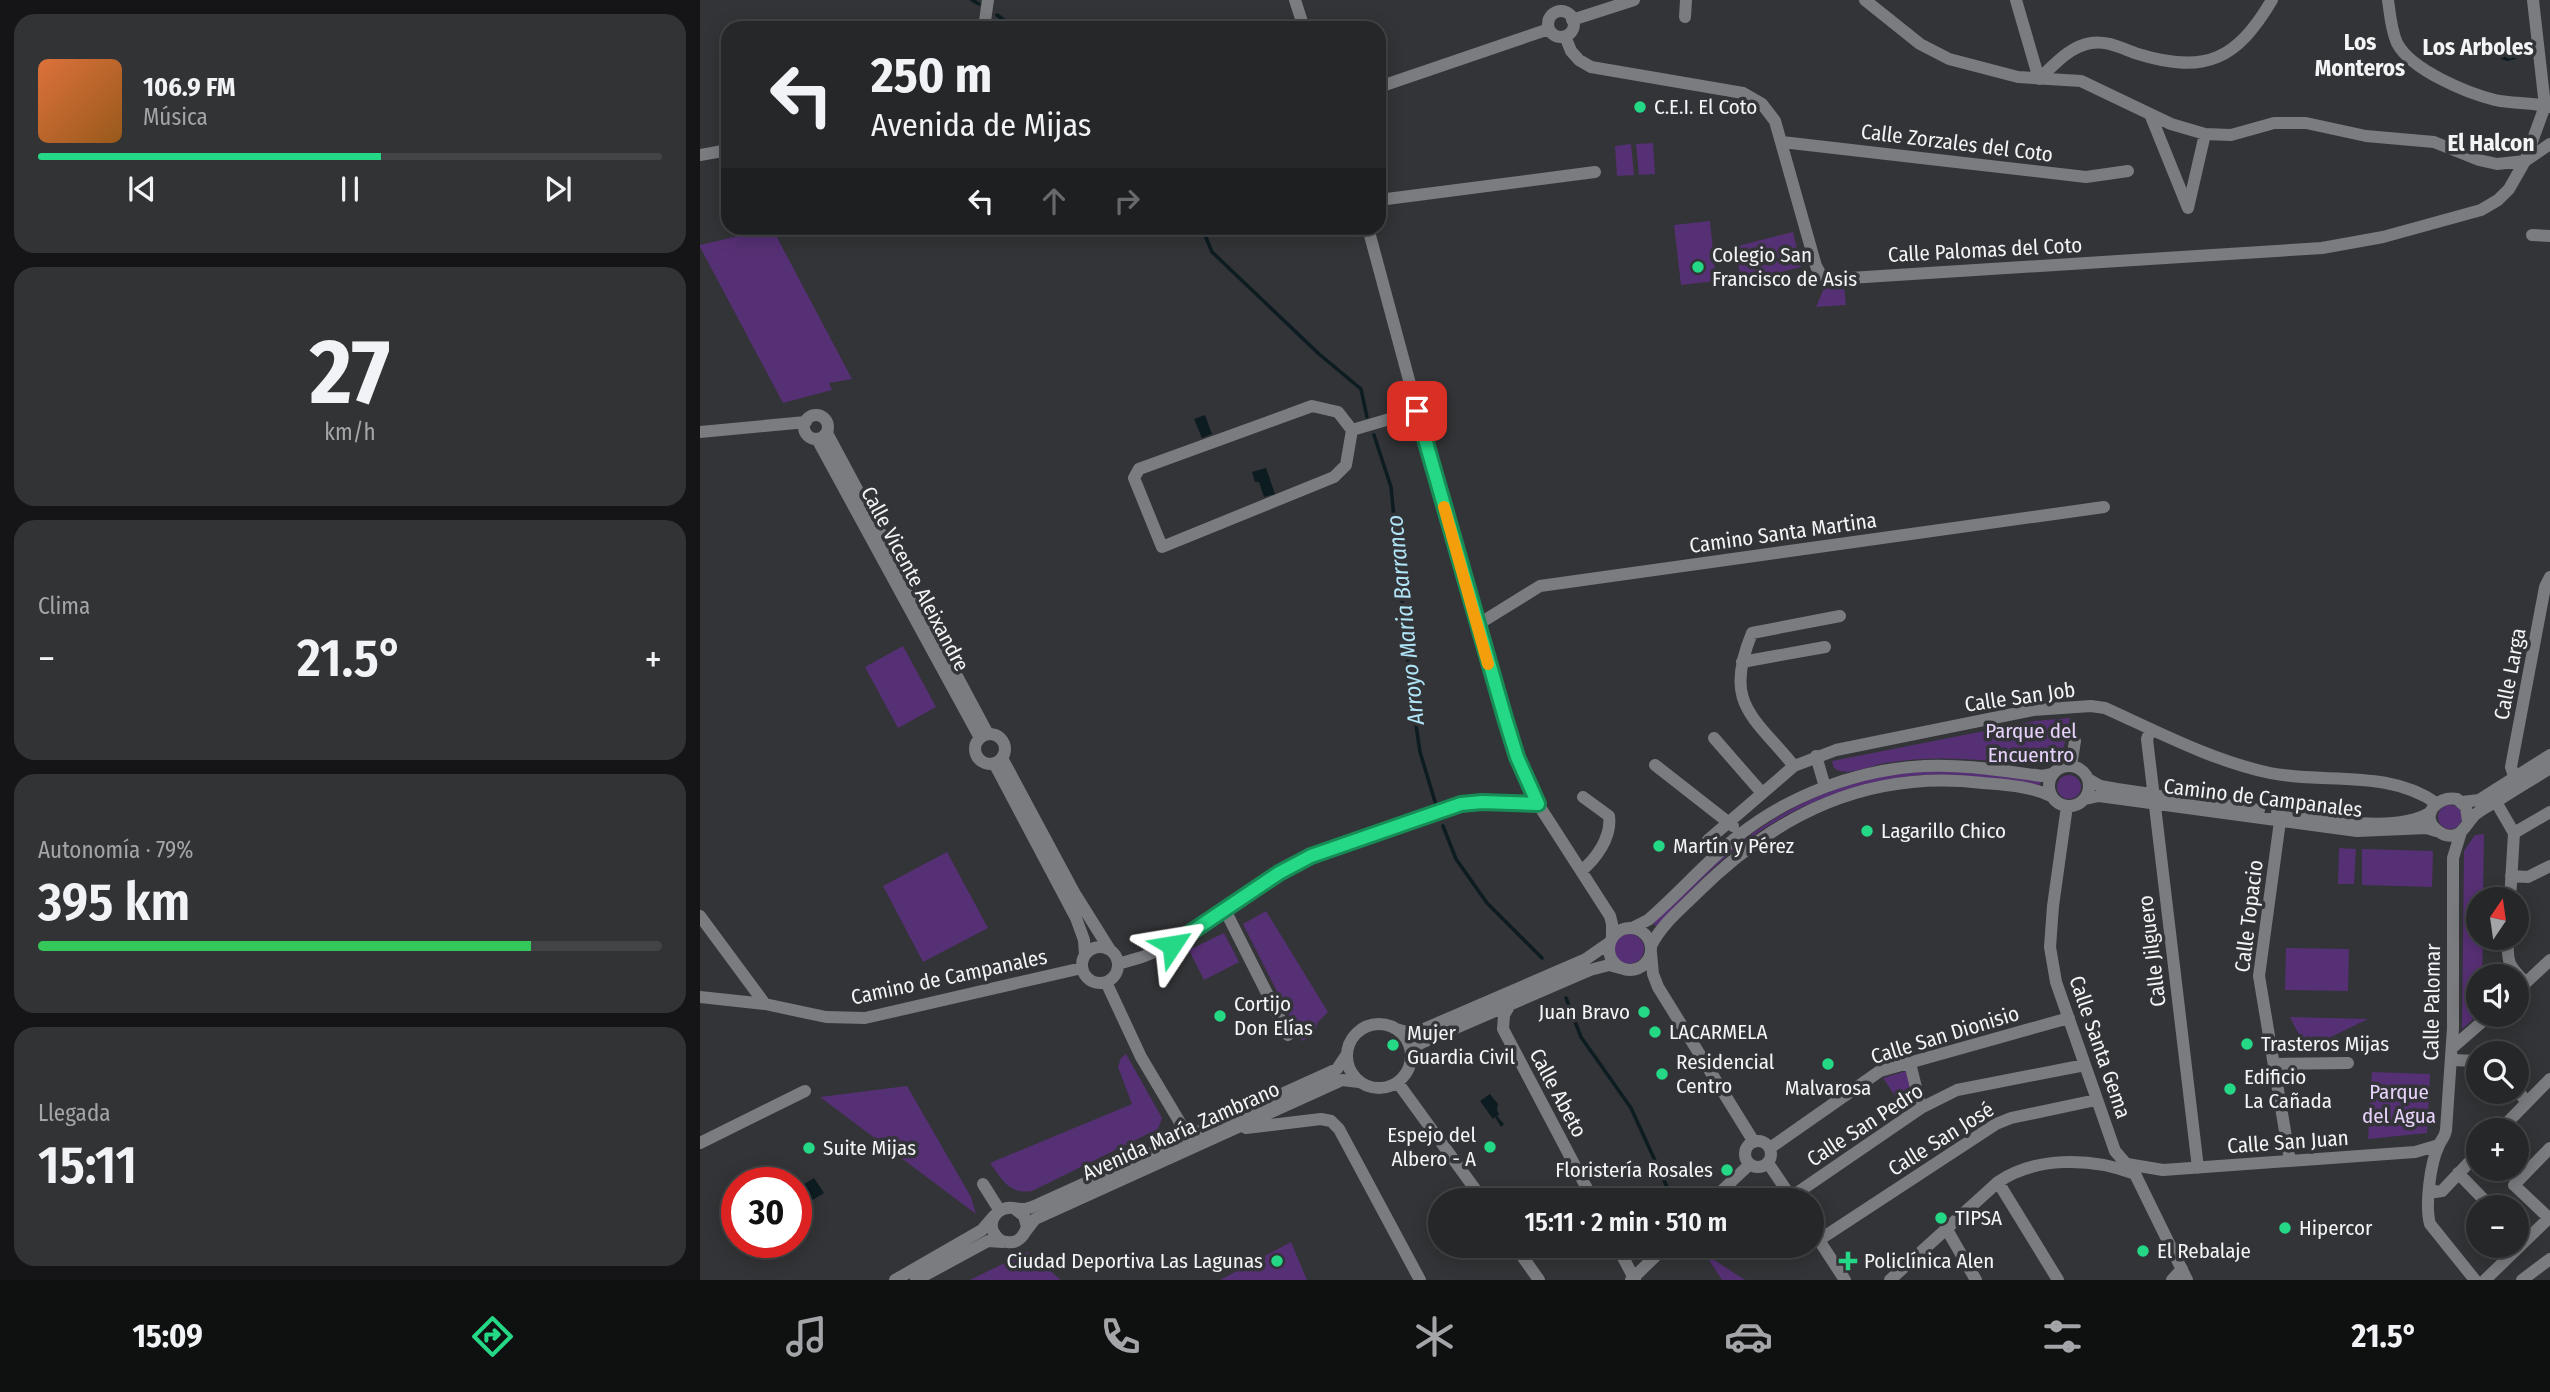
<!DOCTYPE html>
<html lang="es">
<head>
<meta charset="utf-8">
<style>
  :root { --surface:#262729; --page:#323335; --text:#f1f3f6; --muted:#a4a5a8; --line:#424446; --accent:#24d886 }
  body { margin:0; font-family:"Fira Sans Condensed",sans-serif; background:var(--page); color:var(--text); height:100vh; display:flex; flex-direction:column; font-size:26px; white-space:nowrap }
  * { box-sizing:border-box; margin:0 }
  p { font-size:23px; color:var(--muted) }
  .icon { flex:none; width:38px; height:38px; fill:none; stroke:currentColor; stroke-width:2; stroke-linecap:round; stroke-linejoin:round }
  .map { position:relative; flex:1; overflow:hidden }
  .side { display:flex; flex-direction:column; gap:14px; padding:14px; background:#151517; width:700px }
  .side>* { flex:none }
  .banner { position:absolute; left:21px; top:21px; width:665px; height:214px; border-radius:21px; box-shadow:0 4px 18px #0003,0 0 0 2px var(--line); background:#262729; color:var(--text); overflow:hidden }
  .needle { width:46px; rotate:13deg }
  .tools { position:absolute; left:1766px; top:887px; display:grid; gap:14px }
  .tools a { display:grid; place-items:center; width:63px; height:63px; border-radius:50%; background:var(--surface); box-shadow:0 4px 18px #0003,0 0 0 2px var(--line); font-size:35px }
  .speed { position:absolute; left:21px; top:1167px; display:flex; gap:14px; font-size:35px; font-weight:700; text-align:center }
  .speed>* { display:grid; place-content:center; width:91px; height:91px; border-radius:50%; background:var(--surface); box-shadow:0 4px 18px #0003,0 0 0 2px var(--line); line-height:1 }
  .speed .limit { border:10px solid #d22; background:#fff; color:#111 }
  .pin { position:absolute; display:grid; place-items:center; width:60px; height:60px; color:#fff; margin:-30px; border-radius:14px; box-shadow:0 4px 10px #0006 }
  .me { position:absolute; width:77px; margin:-38px; rotate:57deg; stroke-linejoin:round; filter:drop-shadow(0 0 5px #0008) }
  .turn { display:flex; align-items:center; gap:24px; height:147px; padding:0 35px; font-size:32px }
  .turn .icon { width:91px; height:91px; stroke-width:2.5 }
  .turn b { display:block; font-size:49px; line-height:60px }
  .lanes { display:flex; align-items:center; height:66px; padding:0 35px; background:#0003; justify-content:center; gap:35px; direction:ltr }
  .lanes .off { opacity:.35 }
  .big { font-size:52px; font-weight:600; line-height:1.1 }
  .side .tile { flex:1; display:flex; flex-direction:column; justify-content:center; gap:10px; min-width:0; padding:0 24px; border-radius:21px; background:var(--page) }
  .side .dial { align-items:center; gap:0 }
  .dial b { font-size:91px; line-height:1 }
  .song { display:flex; align-items:center; gap:21px }
  .cover { width:84px; height:84px; border-radius:10px; background:linear-gradient(135deg,hsl(20 70% 55%),hsl(30 70% 35%)) }
  .played { height:7px; border-radius:4px; background:linear-gradient(90deg,var(--accent) 55%,var(--line) 55%) }
  .keys { display:flex; justify-content:space-around; direction:ltr }
  .heat { display:flex; justify-content:space-between; align-items:center; font-size:38px; direction:ltr }
  .charge { height:10px; border-radius:5px; background:linear-gradient(90deg,#34c759 79%,var(--line) 0) }
  .trip { position:absolute; left:728px; top:1188px; width:396px; height:70px; border-radius:35px; background:var(--surface); box-shadow:0 4px 18px #0003,0 0 0 2px var(--line); font-weight:600; line-height:70px; text-align:center }
  .menu { display:flex; height:112px; justify-content:space-around; align-items:center; background:#0f1010; color:var(--muted) }
  .menu .icon { width:49px; height:49px }
  .menu .active { color:var(--accent) }
  .menu b { font-size:32px; color:var(--text) }
  main { display:flex; flex:1; min-height:0 }
  .map>svg:first-child { display:block }
</style>
</head>
<body>
<main>
<section class="side">
<div class="tile">
<div class="song"><i class="cover"></i><div><b>106.9 FM</b><p>Música</p></div></div>
<div class="played"></div>
<div class="keys"><svg class="icon" aria-label="previous" viewBox="0 0 24 24"><path d="M18 5L8 12l10 7zM5 5v14"/></svg><svg class="icon" aria-label="pause" viewBox="0 0 24 24"><path d="M8 5v14M16 5v14"/></svg><svg class="icon" aria-label="next" viewBox="0 0 24 24"><path d="M6 5l10 7-10 7zM19 5v14"/></svg></div>
</div>
<div class="tile dial"><b>27</b><p>km/h</p></div>
<div class="tile"><p>Clima</p>
<div class="heat"><a>−</a><b class="big">21.5°</b><a>+</a></div>
</div>
<div class="tile"><p>Autonomía · 79%</p><b class="big">395 km</b><div class="charge"></div></div>
<div class="tile"><p>Llegada</p><b class="big">15:11</b></div>
</section>
<div class="map">
<svg width="1850" height="1280" viewBox="0 0 1850 1280">
  <rect width="100%" height="100%" fill="#333437"/>
  <path fill="#563074" d="M953,143L955,174L939,175L936,144Z
    M931,144L934,175L917,176L915,146Z
    M1010,221L1016,281L981,285L974,225Z
    M72,228L152,379L129,383L132,390L83,403L0,247V245Z
    M1093,232L1101,267L1042,282L1034,247Z
    M1144,286L1146,305L1116,307L1124,288Z
    M203,646L236,707L198,728L165,667Z
    M1370,718L1363,751L1342,764L1327,765C1279,759 1234,755 1186,763C1171,765 1147,778 1134,768L1132,761L1335,721Z
    M1224,770L1268,772L1341,781L1340,785C1302,780 1262,773 1223,775C1153,780 1082,809 1028,855C1002,877 980,902 956,926L953,923C1022,853 1077,801 1177,777C1192,773 1209,772 1224,770Z
    M1357 787a12 12 0 1 1 24 0a12 12 0 1 1-24 0Z
    M1738 817a12 12 0 1 1 24 0a12 12 0 1 1-24 0Z
    M1784,834L1783,899L1778,900V938H1783L1782,976H1778V1015L1762,1029L1764,851L1775,835Z
    M1639,848L1656,849L1654,884H1638Z
    M1662,849L1733,851L1732,887L1662,885Z
    M247,852L288,928L223,962L183,886Z
    M566,911L628,1012L618,1022L613,1035L602,1041L543,924Z
    M524,933L539,962L504,980L489,950Z
    M914 949a15 15 0 1 1 30 0a15 15 0 1 1-30 0Z
    M1586,948L1649,949L1648,991L1585,990Z
    M1590,1017L1668,1019L1606,1049Z
    M426,1054L462,1118L458,1129L332,1191C309,1195 302,1179 290,1163L432,1104L418,1067L421,1058Z
    M1206,1071L1217,1105L1206,1112L1183,1078Z
    M1672,1072L1730,1074L1727,1133L1668,1139Z
    M207,1086L271,1197L276,1214L120,1097Z
    M591,1242L607,1280H520Z
    M327,1252L361,1280H270Z
    M1005,1254L1045,1280H1022Z"/>
  <path fill="#0c1c21" d="M1813,44L1819,47L1820,53L1816,59L1807,61L1796,57L1793,52L1797,46H1808Z
    M505,415L512,434L502,438L494,419Z
    M566,468L575,494L564,497L559,482H555L552,472Z
    M790,1094L798,1104L797,1110L799,1114L797,1116L804,1124L801,1127L795,1117L793,1119L780,1101Z
    M114,1178L124,1193L96,1210V1189Z"/>
  <g fill="none" stroke-linecap="round" stroke-linejoin="round">
    <path stroke="#0c1c21" stroke-width="3.5" d="M272,0L279,4
      M297,15L315,28
      M502,228L512,252L619,354L661,389L667,417
      M674,435L691,487L711,691L720,752L736,805
      M743,826L756,859L787,903L842,958
      M866,998L881,1037L931,1108L973,1200"/>
    <path stroke="#7a7c7f" stroke-width="12" d="M595,0L604,28
      M1165,0L1220,44L1249,59L1318,77L1381,81L1471,124L1505,134L1531,135L1574,123H1606L1666,136L1734,142L1779,160L1797,164L1825,161
      M1316,0L1339,79C1354,65 1370,46 1391,43C1407,40 1423,49 1438,54C1506,75 1537,59 1572,0
      M1688,0C1690,14 1691,30 1697,43C1711,70 1767,93 1795,100C1813,104 1832,102 1850,107
      M848 24a13 13 0 1 1 26 0a13 13 0 1 1-26 0Z
      M985,17L986,0
      M872,20L934,0
      M284,28L288,0
      M865,36L871,51L879,60L891,67L1043,93L1062,104L1075,121L1116,266L1121,275L1134,279L1622,248L1683,237L1781,210L1798,200L1809,189L1825,161L1845,106L1833,0
      M679,87L849,29
      M1450,114L1488,208
      M1082,142L1386,177L1428,171
      M0,155L28,150
      M1825,161L1850,144
      M679,200L895,172
      M1488,208L1505,134
      M668,228L754,547L817,756L838,804L910,916L912,924V937
      M1832,235L1850,236
      M612,406L638,412L652,430L646,465L634,477L462,547L434,478L439,469Z
      M104 427a12 12 0 1 1 24 0a12 12 0 1 1-24 0Z
      M652,430L717,411
      M0,432L106,422
      M127,433L288,734
      M117,439L280,738
      M777,625L840,586L1404,507
      M1042,662L1125,647
      M1451,729L1447,739L1452,781L1498,1168
      M275 749a15 15 0 1 1 30 0a15 15 0 1 1-30 0Z
      M1014,738L1062,793
      M1116,756L1125,787
      M302,758L375,894L410,950
      M294,763L376,918L384,940L385,955
      M955,765L1033,826
      M1094,766C1052,715 1023,703 1052,633L1140,616
      M1371,766L1375,741
      M1349 786a20 20 0 1 1 40 0a20 20 0 1 1-40 0Z
      M1388,779L1400,786L1417,789L1559,810
      M1815,779L1811,767L1845,587L1850,577
      M1385,799L1399,796L1657,831L1727,828L1736,831
      M1583,799L1559,976L1590,1161
      M1762,802L1779,800L1850,755
      M1796,802L1814,833L1810,900
      M1367,806L1353,906L1350,947L1356,982L1415,1151L1435,1174L1487,1280
      M1577,812C1619,818 1694,835 1731,812
      M1768,822L1766,807L1757,799C1736,795 1719,817 1738,831C1744,836 1751,837 1758,834C1765,830 1769,820 1776,814C1783,808 1792,804 1799,800C1816,789 1833,779 1850,768
      M1761,832L1753,858V1028L1746,1130C1745,1137 1741,1140 1739,1145C1730,1163 1725,1206 1730,1224L1775,1280
      M1814,833L1850,812
      M1008,840L1094,766L1136,750L1333,710L1391,706L1405,708C1458,732 1513,761 1570,773C1624,784 1688,769 1736,803
      M881,871C896,859 912,837 909,816L883,797
      M1811,876L1828,877L1850,866
      M525,910L588,1035
      M0,916L65,1004
      M909 949a21 21 0 1 1 42 0a21 21 0 1 1-42 0Z
      M932,928L948,920C979,893 1006,862 1038,836C1089,795 1159,769 1225,766C1264,764 1303,771 1342,776L1352,774
      M1808,938C1807,963 1808,965 1826,983
      M951,946C961,925 980,910 996,894C1076,814 1168,769 1283,783C1306,785 1330,786 1351,796
      M382 965a18 18 0 1 1 36 0a18 18 0 1 1-36 0Z
      M951,953L953,974L958,987L1054,1142
      M418,964L442,957L472,945L579,873L612,855L761,804L782,802L838,804
      M406,982L441,1057L488,1136
      M1816,992L1850,960
      M0,997L65,1004L126,1017L165,1018L382,968
      M811,1003L804,1015L803,1029L893,1200
      M647 1056a32 32 0 1 1 64 0a32 32 0 1 1-64 0Z
      M696,1029L707,1032L724,1029L886,959L909,943
      M1752,1048L1790,1015
      M711,1058L715,1048L721,1043L890,970L909,965L920,968
      M1751,1060L1778,1061
      M1210,1063L1221,1108
      M1574,1064L1648,1063
      M698,1083L783,1200
      M1816,1089L1827,1102
      M546,1128L621,1119L631,1121L639,1129L720,1280
      M1800,1130L1850,1079
      M1045 1154a13 13 0 1 1 26 0a13 13 0 1 1-26 0Z
      M0,1143L105,1091
      M1070,1148L1180,1071L1369,1018
      M1068,1163L1093,1200
      M1427,1164L1463,1170L1715,1152L1739,1145
      M1758,1173L1792,1208
      M1298,1182L1358,1280
      M283,1184L300,1211
      M1730,1188L1735,1192L1742,1191L1778,1153
      M1091,1197L1221,1108L1257,1090L1385,1065
      M1012,1200L1050,1164
      M314,1208L324,1216L327,1227C324,1236 318,1244 307,1242C302,1242 297,1238 294,1233C288,1223 295,1210 307,1208C312,1207 318,1209 323,1209C328,1209 334,1206 339,1204L637,1069L647,1054
      M1849,1218L1814,1185L1850,1148
      M1111,1228L1145,1280
      M1246,1228L1276,1280
      M325,1232L335,1219L642,1080L659,1082
      M1119,1240L1296,1124L1311,1118L1396,1100
      M815,1246L839,1280
      M917,1246L935,1280
      M195,1280L282,1230L294,1216
      M216,1280L288,1241L303,1242
      M931,1280L966,1246
      M1190,1280L1298,1182C1335,1157 1390,1157 1432,1173
      M1472,1280L1482,1269
      M1785,1280L1850,1217
      M1822,1280L1850,1259"/>
  </g>
  <g fill="none" stroke-linecap="round" stroke-linejoin="round">
    <g stroke="#178c57" stroke-width="18">
      <path id="route" d="M472,945L579,873L611,856L761,804L782,802L838,804L817,757L805,718L717,411"/>
    </g>
    <use href="#route" stroke="#24d886" stroke-width="12"/>
    <path stroke="#f59e0b" stroke-width="12" d="M744,507L788,664"/>
  </g>
  <g fill="#24d886" stroke="#333437" stroke-width="2.5">
    <circle cx="940" cy="107" r="7"/>
    <circle cx="998" cy="267" r="7"/>
    <circle cx="1167" cy="831" r="7"/>
    <circle cx="959" cy="846" r="7"/>
    <circle cx="944" cy="1012" r="7"/>
    <circle cx="520" cy="1016" r="7"/>
    <circle cx="955" cy="1032" r="7"/>
    <circle cx="1547" cy="1044" r="7"/>
    <circle cx="693" cy="1045" r="7"/>
    <circle cx="1128" cy="1064" r="7"/>
    <circle cx="962" cy="1074" r="7"/>
    <circle cx="1530" cy="1089" r="7"/>
    <circle cx="790" cy="1147" r="7"/>
    <circle cx="109" cy="1148" r="7"/>
    <circle cx="1027" cy="1170" r="7"/>
    <circle cx="1241" cy="1218" r="7"/>
    <circle cx="1585" cy="1228" r="7"/>
    <circle cx="1443" cy="1251" r="7"/>
    <circle cx="577" cy="1261" r="7"/>
    <path d="M1144.5 1250.5h7v7h7v7h-7v7h-7v-7h-7v-7h7z"/>
  </g>
  <g text-anchor="middle" dominant-baseline="central" stroke-width="7" stroke-linejoin="round" paint-order="stroke">
    <g font-size="21" fill="#f3f4f6" stroke="#333437" text-anchor="start">
      <text x="954" y="107">C.E.I. El Coto</text>
      <text x="1012" y="255">Colegio San<tspan x="1012" dy="24">Francisco de Asis</tspan></text>
      <text x="1181" y="831">Lagarillo Chico</text>
      <text x="973" y="846">Martín y Pérez</text>
      <text x="534" y="1004">Cortijo<tspan x="534" dy="24">Don Elías</tspan></text>
      <text x="930" y="1012" text-anchor="end">Juan Bravo</text>
      <text x="969" y="1032">LACARMELA</text>
      <text x="707" y="1033">Mujer<tspan x="707" dy="24">Guardia Civil</tspan></text>
      <text x="1561" y="1044">Trasteros Mijas</text>
      <text x="976" y="1062">Residencial<tspan x="976" dy="24">Centro</tspan></text>
      <text x="1544" y="1077">Edificio<tspan x="1544" dy="24">La Cañada</tspan></text>
      <text x="1128" y="1088" text-anchor="middle">Malvarosa</text>
      <text x="776" y="1135" text-anchor="end">Espejo del<tspan x="776" dy="24">Albero - A</tspan></text>
      <text x="123" y="1148">Suite Mijas</text>
      <text x="1013" y="1170" text-anchor="end">Floristería Rosales</text>
      <text x="1255" y="1218">TIPSA</text>
      <text x="1599" y="1228">Hipercor</text>
      <text x="1457" y="1251">El Rebalaje</text>
      <text x="563" y="1261" text-anchor="end">Ciudad Deportiva Las Lagunas</text>
      <text x="1164" y="1261">Policlínica Alen</text>
    </g>
    <g font-size="21" fill="#f3f4f6" stroke="#333437">
      <text transform="translate(1257 143) rotate(7)">Calle Zorzales del Coto</text>
      <text transform="translate(1285 250) rotate(-3)">Calle Palomas del Coto</text>
      <text transform="translate(1083 533) rotate(-8)">Camino Santa Martina</text>
      <text transform="translate(215 579) rotate(62)">Calle Vicente Aleixandre</text>
      <text transform="translate(1810 674) rotate(-79)">Calle Larga</text>
      <text transform="translate(1320 697) rotate(-8)">Calle San Job</text>
      <text transform="translate(1563 798) rotate(7)">Camino de Campanales</text>
      <text transform="translate(1549 916) rotate(-83)">Calle Topacio</text>
      <text transform="translate(1452 951) rotate(-97)">Calle Jilguero</text>
      <text transform="translate(249 977) rotate(-12)">Camino de Campanales</text>
      <text transform="translate(1732 1002) rotate(-89)">Calle Palomar</text>
      <text transform="translate(1245 1035) rotate(-17)">Calle San Dionisio</text>
      <text transform="translate(1400 1047) rotate(71)">Calle Santa Gema</text>
      <text transform="translate(858 1093) rotate(62)">Calle Abeto</text>
      <text transform="translate(1165 1125) rotate(-33)">Calle San Pedro</text>
      <text transform="translate(481 1131) rotate(-24)">Avenida María Zambrano</text>
      <text transform="translate(1241 1139) rotate(-32)">Calle San José</text>
      <text transform="translate(1588 1142) rotate(-4)">Calle San Juan</text>
    </g>
    <g font-size="21" fill="#e6d2fb" stroke="#333437">
      <text x="1331" y="731">Parque del<tspan x="1331" dy="24">Encuentro</tspan></text>
      <text x="1699" y="1092">Parque<tspan x="1699" dy="24">del Agua</tspan></text>
    </g>
    <g font-size="23" font-weight="bold" fill="#f3f4f6" stroke="#333437">
      <text x="1660" y="42">Los<tspan x="1660" dy="26">Monteros</tspan></text>
      <text x="1778" y="47">Los Arboles</text>
      <text x="1791" y="143">El Halcon</text>
    </g>
    <g font-size="23" font-style="italic" fill="#b0e4f7" stroke="#333437">
      <text transform="translate(705 620) rotate(-96)">Arroyo Maria Barranco</text>
    </g>
  </g>
</svg>
<div class="tools">
<a><svg class="needle" viewBox="-14 -14 28 28"><path d="M0-13l5 13h-10z" fill="#e53935"/><path d="M0 13l5-13h-10z" fill="#a4a5a8"/></svg></a>
<a><svg class="icon" aria-label="sound" viewBox="0 0 24 24"><path d="M4 9h4l5-4v14l-5-4H4zM17 9q2 3 0 6"/></svg></a>
<a><svg class="icon" aria-label="search" viewBox="0 0 24 24"><circle cx="10" cy="10" r="6"/><path d="M15 15l6 6"/></svg></a>
<a>+</a>
<a>−</a>
</div>
<div class="speed"><div class="limit">30</div></div>
<div class="pin" style="left:717px;top:411px;background:#d93025"><svg class="icon" aria-label="arrive" viewBox="0 0 24 24"><path d="M6 21V4h12l-3 4 3 4H6"/></svg></div>
<svg class="me" style="left:472px;top:945px" viewBox="-20 -20 40 40"><path d="M0-17L14 15 0 8-14 15z" fill="#24d886" stroke="#fff" stroke-width="4"/></svg>
<div class="trip">15:11 · 2 min · 510 m</div>
<div class="banner">
<div class="turn"><svg class="icon" aria-label="left" viewBox="0 0 24 24"><path d="M17 20v-9H6M10 6l-5 5 5 5"/></svg><div><b>250 m</b>Avenida de Mijas</div></div>
<div class="lanes"><svg class="icon" aria-label="left" viewBox="0 0 24 24"><path d="M17 20v-9H6M10 6l-5 5 5 5"/></svg><svg class="icon off" aria-label="ahead" viewBox="0 0 24 24"><path d="M12 20V5M6 11l6-6 6 6"/></svg><svg class="icon off" aria-label="right" viewBox="0 0 24 24"><path d="M7 20v-9h11M14 6l5 5-5 5"/></svg></div>
</div>
</div>
</main>
<nav class="menu">
<b>15:09</b>
<svg class="icon active" aria-label="directions" viewBox="0 0 24 24"><path d="M12 3l9 9-9 9-9-9zM9 14v-3h6M13 9l2 2-2 2"/></svg>
<svg class="icon" aria-label="music" viewBox="0 0 24 24"><path d="M9 18V5l10-2v13"/><circle cx="6" cy="18" r="3"/><circle cx="16" cy="16" r="3"/></svg>
<svg class="icon" aria-label="phone" viewBox="0 0 24 24"><path d="M5 4h4l2 5-3 2q2 4 5 5l2-3 5 2v4C11 20 4 13 5 4z"/></svg>
<svg class="icon" aria-label="climate" viewBox="0 0 24 24"><path d="M12 3v18M4 7l16 10M4 17L20 7"/></svg>
<svg class="icon" aria-label="car" viewBox="0 0 24 24"><path d="M5 17H2v-5l4-1 3-4h7l3 4 3 1v5h-3M9 17h6M6 11h13"/><circle cx="7" cy="17" r="2"/><circle cx="17" cy="17" r="2"/></svg>
<svg class="icon" aria-label="filters" viewBox="0 0 24 24"><path d="M4 7h16M4 17h16"/><circle cx="9" cy="7" r="2"/><circle cx="15" cy="17" r="2"/></svg>
<b>21.5°</b>
</nav>
</body>
</html>
